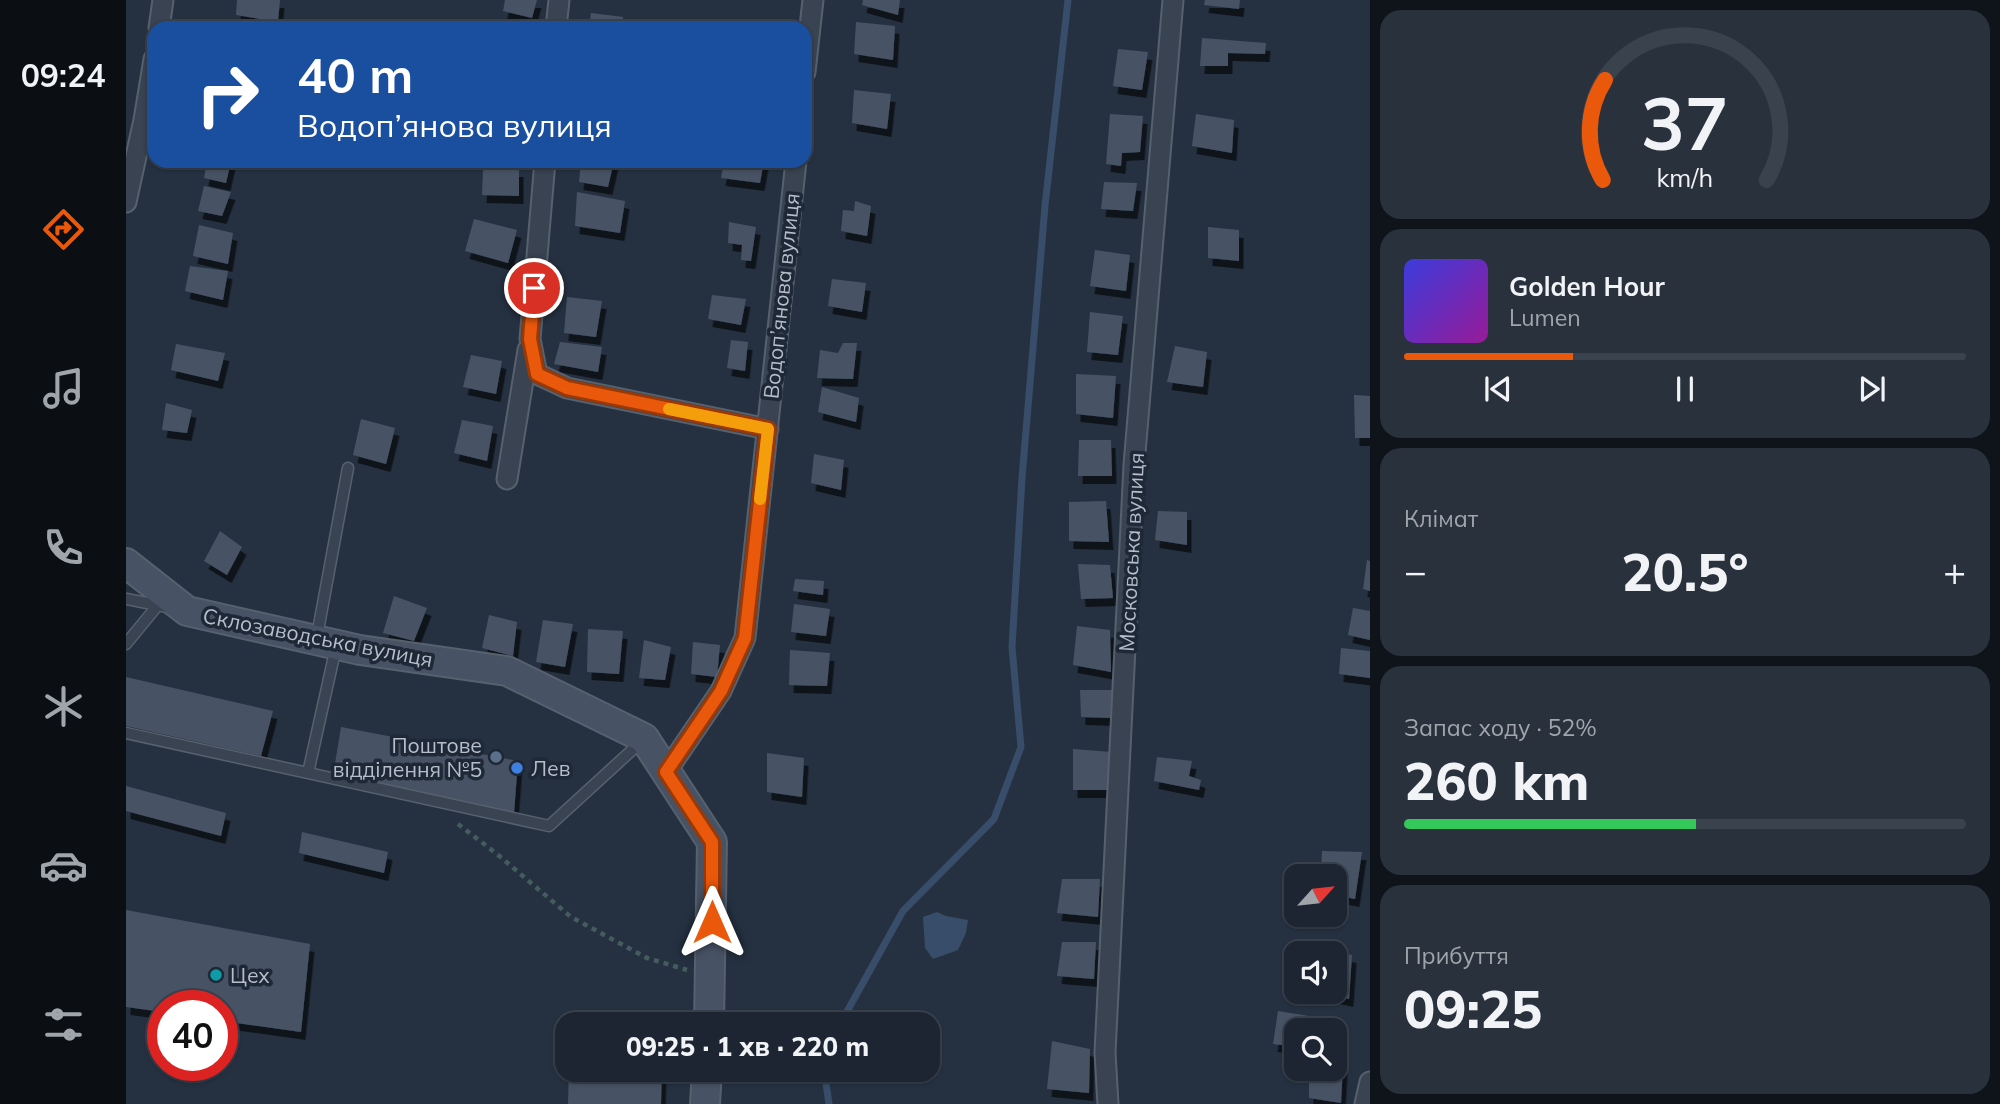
<!DOCTYPE html>
<html lang="uk">
<head>
<meta charset="utf-8">
<style>
  :root { --surface:#1c2531; --page:#29313d; --text:#f1f3f6; --muted:#a0a5ab; --line:#3a424d; --accent:#ea580c }
  body { margin:0; font-family:Mulish,sans-serif; background:var(--page); color:var(--text); height:100vh; display:flex; flex-direction:column; font-size:26px; white-space:nowrap }
  * { box-sizing:border-box; margin:0 }
  p { font-size:23px; color:var(--muted) }
  .icon { flex:none; width:38px; height:38px; fill:none; stroke:currentColor; stroke-width:2; stroke-linecap:round; stroke-linejoin:round }
  .map { position:relative; flex:1; overflow:hidden }
  .sheet { display:flex; flex-direction:column; gap:10px; padding:10px; background:#0f141b; width:630px }
  .sheet>* { flex:none }
  .top-card { position:absolute; left:21px; top:21px; width:665px; height:147px; border-radius:21px; box-shadow:0 2px 5px #0004,0 0 0 2px var(--line); background:#1a4fa0; color:#fff; overflow:hidden }
  .needle { width:46px; rotate:63deg }
  .tools { position:absolute; left:1158px; top:864px; display:grid; gap:14px }
  .tools a { display:grid; place-items:center; width:63px; height:63px; border-radius:14px; background:var(--surface); box-shadow:0 2px 5px #0004,0 0 0 2px var(--line); font-size:35px }
  .speed { position:absolute; left:21px; top:990px; display:flex; gap:14px; font-size:35px; font-weight:700; text-align:center }
  .speed>* { display:grid; place-content:center; width:91px; height:91px; border-radius:50%; background:var(--surface); box-shadow:0 2px 5px #0004,0 0 0 2px var(--line); line-height:1 }
  .speed .limit { border:10px solid #d22; background:#fff; color:#111 }
  .pin { position:absolute; display:grid; place-items:center; width:60px; height:60px; color:#fff; margin:-30px; border:4px solid #fff; border-radius:50%; box-shadow:0 2px 7px #0007 }
  .me { position:absolute; width:77px; margin:-38px; rotate:0deg; stroke-linejoin:round; filter:drop-shadow(0 0 5px #0008) }
  .turn { display:flex; align-items:center; gap:24px; height:147px; padding:0 35px; font-size:32px }
  .turn .icon { width:91px; height:91px; stroke-width:2.5 }
  .turn b { display:block; font-size:49px; line-height:60px }
  .big { font-size:52px; font-weight:800; line-height:1.1 }
  .sheet .widget { flex:1; display:flex; flex-direction:column; justify-content:center; gap:10px; min-width:0; padding:0 24px; border-radius:21px; background:var(--page) }
  .sheet .dial { align-items:center; gap:0 }
  .dial svg { height:182px; overflow:visible; fill:none; stroke:var(--line); stroke-width:7; stroke-linecap:round; text-anchor:middle }
  .dial text { fill:var(--text); stroke:none }
  .song { display:flex; align-items:center; gap:21px }
  .cover { width:84px; height:84px; border-radius:10px; background:linear-gradient(135deg,hsl(240 70% 55%),hsl(300 70% 35%)) }
  .played { height:7px; border-radius:4px; background:linear-gradient(90deg,var(--accent) 30%,var(--line) 30%) }
  .keys { display:flex; justify-content:space-around; direction:ltr }
  .heat { display:flex; justify-content:space-between; align-items:center; font-size:38px; direction:ltr }
  .charge { height:10px; border-radius:5px; background:linear-gradient(90deg,#34c759 52%,var(--line) 0) }
  .trip { position:absolute; left:429px; top:1012px; width:385px; height:70px; border-radius:21px; background:var(--surface); box-shadow:0 2px 5px #0004,0 0 0 2px var(--line); font-weight:800; line-height:70px; text-align:center }
  main { display:flex; flex:1; min-height:0 }
  .tabs { display:flex; flex-direction:column; width:126px; justify-content:space-around; align-items:center; background:#0b0f14; color:var(--muted) }
  .tabs .icon { width:49px; height:49px }
  .tabs .on { color:var(--accent) }
  .tabs b { font-size:32px; color:var(--text) }
  .map>svg:first-child { display:block }
</style>
</head>
<body>
<main>
<nav class="tabs">
<b>09:24</b>
<svg class="icon on" aria-label="directions" viewBox="0 0 24 24"><path d="M12 3l9 9-9 9-9-9zM9 14v-3h6M13 9l2 2-2 2"/></svg>
<svg class="icon" aria-label="music" viewBox="0 0 24 24"><path d="M9 18V5l10-2v13"/><circle cx="6" cy="18" r="3"/><circle cx="16" cy="16" r="3"/></svg>
<svg class="icon" aria-label="phone" viewBox="0 0 24 24"><path d="M5 4h4l2 5-3 2q2 4 5 5l2-3 5 2v4C11 20 4 13 5 4z"/></svg>
<svg class="icon" aria-label="climate" viewBox="0 0 24 24"><path d="M12 3v18M4 7l16 10M4 17L20 7"/></svg>
<svg class="icon" aria-label="car" viewBox="0 0 24 24"><path d="M5 17H2v-5l4-1 3-4h7l3 4 3 1v5h-3M9 17h6M6 11h13"/><circle cx="7" cy="17" r="2"/><circle cx="17" cy="17" r="2"/></svg>
<svg class="icon" aria-label="filters" viewBox="0 0 24 24"><path d="M4 7h16M4 17h16"/><circle cx="9" cy="7" r="2"/><circle cx="15" cy="17" r="2"/></svg>
</nav>
<div class="map">
<svg width="1244" height="1104" viewBox="0 0 1244 1104">
  <defs>
    <filter id="shadow"><feDropShadow dx="4.5" dy="8" stdDeviation="0" flood-color="#0009"/></filter>
  </defs>
  <rect width="100%" height="100%" fill="#253141"/>
  <path fill="#384d69" d="M811,912L820,916L842,920L840,933L832,950L807,959L799,948L797,917Z"/>
  <g fill="none" stroke-linecap="round" stroke-linejoin="round">
    <path stroke="#384d69" stroke-width="7" d="M714,1024L777,911L868,819L895,747L886,647L896,478L919,206L942,0
      M698,1069L703,1104"/>
  </g>
  <path fill="#465365" filter="url(#shadow)" d="M111,0H154L152,22L110,15Z
    M379,0H411L406,18L377,11Z
    M737,0H774L772,15L736,5Z
    M1079,0H1114L1113,9L1078,5Z
    M465,13L497,17L496,28H463Z
    M730,22L769,26L767,60L728,54Z
    M1076,38L1140,43L1139,54L1102,53V66H1074Z
    M992,49L1022,52L1016,90L987,86Z
    M728,90L765,94L761,129L726,123Z
    M984,114L1017,116L1014,152L996,153L995,166L980,164Z
    M1070,114L1108,120L1106,153L1066,146Z
    M81,161H105L100,183L78,178Z
    M455,161H488L482,187L453,182Z
    M598,161H638L634,183L595,178Z
    M357,169H393V196L356,195Z
    M978,182L1011,183L1007,211L975,209Z
    M78,186L105,192L96,216L72,211Z
    M451,192L499,201L494,233L449,226Z
    M729,201L745,206L741,236L715,231L717,210L728,211Z
    M348,219L391,230L382,263L339,251Z
    M603,222L630,227L625,261L615,260L616,245L602,243Z
    M73,225L107,233L102,264L67,256Z
    M1082,227L1113,230V261L1082,258Z
    M969,250L1004,255L1000,291L964,286Z
    M64,266L102,271L97,300L59,291Z
    M706,279L740,283L736,312L702,306Z
    M586,295L620,299L615,325L582,319Z
    M441,297L476,301L470,337L438,333Z
    M964,312L997,316L992,355L961,352Z
    M605,340L622,342L619,371L601,368Z
    M434,342L476,347L472,372L428,364Z
    M717,343H731L727,379L691,378L694,350L712,353Z
    M50,344L99,353L92,381L45,370Z
    M1049,346L1081,352L1077,387L1041,382Z
    M345,355L376,361L370,394L337,387Z
    M950,374L990,376L987,418L950,414Z
    M696,387L733,398L730,422L692,412Z
    M1228,395L1244,396V438H1229Z
    M40,403L66,410L61,433L36,430Z
    M235,419L269,428L260,464L227,455Z
    M336,420L367,426L361,461L328,453Z
    M953,440H985L986,476H952Z
    M688,454L718,460L715,490L685,483Z
    M980,501L983,542L943,541V502Z
    M1032,511L1061,512V545L1029,540Z
    M94,531L116,547L101,575L78,561Z
    M1241,560L1244,561V591L1237,589Z
    M952,564L984,565L987,598L955,599Z
    M669,579L698,581L697,595L667,591Z
    M268,596L301,608L288,641L257,633Z
    M668,604L704,609L700,636L665,632Z
    M1227,608L1244,611V640L1222,635Z
    M363,615L391,622L387,656L356,648Z
    M417,620L447,624L439,667L410,662Z
    M951,626L984,630L985,672L947,665Z
    M462,629L497,631L493,674L461,672Z
    M518,640L545,647L539,680L513,678Z
    M567,642L594,645L591,677L565,674Z
    M1215,648L1244,651V678L1213,674Z
    M664,650L704,653L701,686L663,685Z
    M0,677L147,711L135,756L0,726Z
    M954,690H987L985,718L955,717Z
    M215,727L392,761L388,813L207,776Z
    M947,749L985,752L983,790H947Z
    M641,753L678,758L676,797L641,792Z
    M1031,757L1066,761L1063,776L1075,780L1073,790L1028,781Z
    M0,786L100,813L95,836L0,811Z
    M176,832L262,852L258,873L173,853Z
    M1196,851L1236,852L1229,899L1209,895V877H1195Z
    M936,879H974L972,917L931,913Z
    M0,910L184,944L175,1032L96,1021V1006H37V1012L0,1007Z
    M936,942H970L968,979L931,976Z
    M1188,948L1226,955L1223,999L1196,993L1209,992V954H1187Z
    M1152,1011L1183,1016L1179,1031H1171V1047L1147,1044Z
    M926,1041L964,1049L963,1093L921,1089Z
    M1209,1065L1217,1066L1215,1103L1183,1098V1069H1209Z
    M443,1069H536L535,1104H442Z"/>
  <g fill="none" stroke-linecap="round" stroke-linejoin="round">
    <g stroke="#57616e" stroke-width="13">
      <path id="lane" d="M0,599L41,607
        M191,636L222,468
        M0,644L32,605
        M0,733L423,826L516,741
        M182,773L210,647"/>
    </g>
    <g stroke="#57616e" stroke-width="23">
      <path id="street" d="M33,28L37,0
        M430,28L433,0
        M679,72L687,0
        M419,161L404,339L411,374L441,388L642,429
        M0,202L18,120L28,59
        M381,479L402,350
        M540,772L595,691L619,638L670,161
        M982,1104L979,1053L1008,465L1047,0
        M1239,1104L1244,1082"/>
    </g>
    <g stroke="#57616e" stroke-width="32">
      <path id="secondary" d="M0,563L61,611L234,650L381,671L518,738L586,842L583,1024
        M579,1104L581,1069"/>
    </g>
    <path stroke="#455c5f" stroke-width="4.5" stroke-dasharray="5 5" stroke-linecap="butt" d="M332,824L371,854L445,917L521,958L561,970"/>
    <use href="#lane" stroke="#394351" stroke-width="10"/>
    <use href="#street" stroke="#394351" stroke-width="19"/>
    <use href="#secondary" stroke="#475264" stroke-width="28"/>
  </g>
  <g fill="none" stroke-linecap="round" stroke-linejoin="round">
    <g stroke="#983908" stroke-width="18">
      <path id="route" d="M408,288L404,339L411,374L441,388L642,429L619,638L595,691L540,772L586,842V922"/>
    </g>
    <use href="#route" stroke="#ea580c" stroke-width="12"/>
    <path stroke="#f59e0b" stroke-width="12" d="M543,409L642,429L634,499"/>
  </g>
  <circle fill="#5c6f8a" stroke="#1e2836" stroke-width="2.5" cx="370" cy="757" r="7"/>
  <circle fill="#3f7fe0" stroke="#1e2836" stroke-width="2.5" cx="391" cy="768" r="7"/>
  <circle fill="#0f9aa8" stroke="#1e2836" stroke-width="2.5" cx="90" cy="975" r="7"/>
  <g text-anchor="middle" dominant-baseline="central" stroke-width="7" stroke-linejoin="round" paint-order="stroke">
    <g font-size="21" fill="#b6becb" stroke="#1e2836">
      <text transform="translate(655 296) rotate(-84)">Водоп’янова вулиця</text>
      <text transform="translate(1005 552) rotate(-87)">Московська вулиця</text>
      <text transform="translate(192 637) rotate(11)">Склозаводська вулиця</text>
    </g>
    <g font-size="21" fill="#b6becb" stroke="#1e2836" text-anchor="start">
      <text x="356" y="745" text-anchor="end">Поштове<tspan x="356" dy="24">відділення №5</tspan></text>
      <text x="405" y="768">Лев</text>
      <text x="104" y="975">Цех</text>
    </g>
  </g>
</svg>
<div class="tools">
<a><svg class="needle" viewBox="-14 -14 28 28"><path d="M0-13l5 13h-10z" fill="#e53935"/><path d="M0 13l5-13h-10z" fill="#a0a5ab"/></svg></a>
<a><svg class="icon" aria-label="sound" viewBox="0 0 24 24"><path d="M4 9h4l5-4v14l-5-4H4zM17 9q2 3 0 6"/></svg></a>
<a><svg class="icon" aria-label="search" viewBox="0 0 24 24"><circle cx="10" cy="10" r="6"/><path d="M15 15l6 6"/></svg></a>
</div>
<div class="speed"><div class="limit">40</div></div>
<div class="pin" style="left:408px;top:288px;background:#d93025"><svg class="icon" aria-label="arrive" viewBox="0 0 24 24"><path d="M6 21V4h12l-3 4 3 4H6"/></svg></div>
<svg class="me" style="left:586px;top:922px" viewBox="-20 -20 40 40"><path d="M0-17L14 15 0 8-14 15z" fill="#ea580c" stroke="#fff" stroke-width="4"/></svg>
<div class="trip">09:25 · 1 хв · 220 m</div>
<div class="top-card">
<div class="turn"><svg class="icon" aria-label="right" viewBox="0 0 24 24"><path d="M7 20v-9h11M14 6l5 5-5 5"/></svg><div><b>40 m</b>Водоп’янова вулиця</div></div>
</div>
</div>
<section class="sheet">
<div class="widget dial"><svg viewBox="0 0 100 80">
<path d="M14 69A42 42 0 1 1 86 69"/>
<path d="M14 69A42 42 0 0 1 15 25" stroke="#ea580c"/>
<text x="50" y="56" font-size="32" font-weight="700">37</text>
<text x="50" y="72" font-size="11">km/h</text>
</svg></div>
<div class="widget">
<div class="song"><i class="cover"></i><div><b>Golden Hour</b><p>Lumen</p></div></div>
<div class="played"></div>
<div class="keys"><svg class="icon" aria-label="previous" viewBox="0 0 24 24"><path d="M18 5L8 12l10 7zM5 5v14"/></svg><svg class="icon" aria-label="pause" viewBox="0 0 24 24"><path d="M8 5v14M16 5v14"/></svg><svg class="icon" aria-label="next" viewBox="0 0 24 24"><path d="M6 5l10 7-10 7zM19 5v14"/></svg></div>
</div>
<div class="widget"><p>Клімат</p>
<div class="heat"><a>−</a><b class="big">20.5°</b><a>+</a></div>
</div>
<div class="widget"><p>Запас ходу · 52%</p><b class="big">260 km</b><div class="charge"></div></div>
<div class="widget"><p>Прибуття</p><b class="big">09:25</b></div>
</section>
</main>
</body>
</html>
